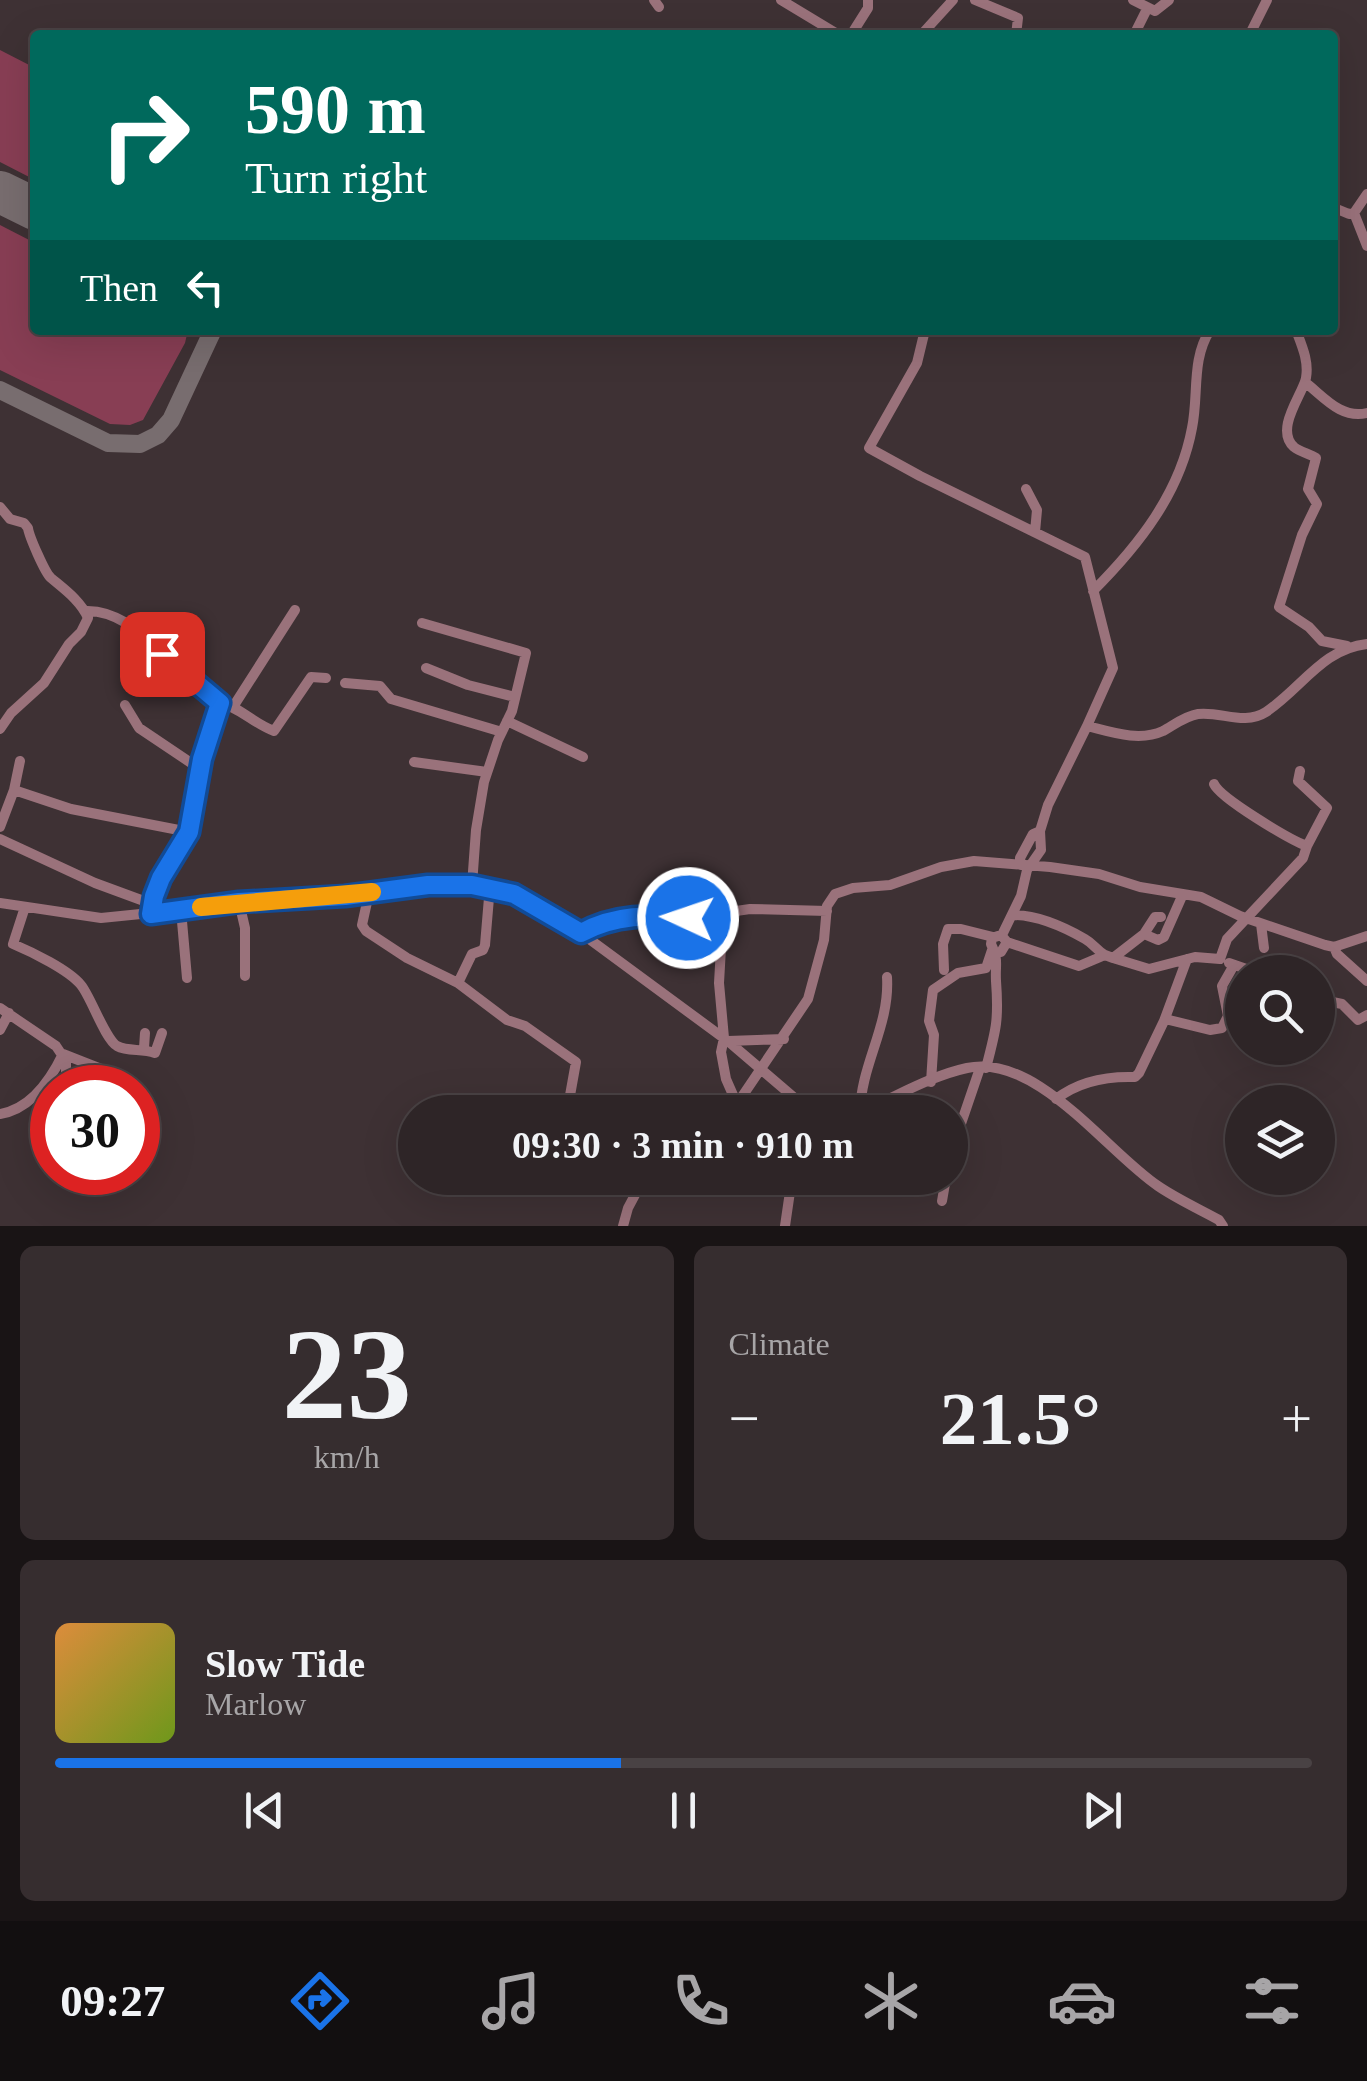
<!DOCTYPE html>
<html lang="en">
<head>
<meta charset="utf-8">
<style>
  :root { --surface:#2e2527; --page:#362d2f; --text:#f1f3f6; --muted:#a7a5a7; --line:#494244; --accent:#1a73e8 }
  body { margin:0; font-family:Georgia,serif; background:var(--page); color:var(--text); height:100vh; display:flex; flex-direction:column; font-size:38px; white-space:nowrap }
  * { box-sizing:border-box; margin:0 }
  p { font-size:32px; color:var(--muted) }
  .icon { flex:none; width:55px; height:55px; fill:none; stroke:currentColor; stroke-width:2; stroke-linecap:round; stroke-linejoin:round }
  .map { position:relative; height:1226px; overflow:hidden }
  .details { display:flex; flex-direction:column; gap:20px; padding:20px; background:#191415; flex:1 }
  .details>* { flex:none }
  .hud { position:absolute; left:30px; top:30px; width:1308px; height:305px; border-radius:10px; box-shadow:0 10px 40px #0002,0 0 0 2px var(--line); background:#00695c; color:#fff; overflow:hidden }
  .fabs { position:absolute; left:1225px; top:955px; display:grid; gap:20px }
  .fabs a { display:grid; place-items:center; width:110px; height:110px; border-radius:50%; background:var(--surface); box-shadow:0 10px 40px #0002,0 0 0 2px var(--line); font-size:50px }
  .speed { position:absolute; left:30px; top:1065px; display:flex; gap:20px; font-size:50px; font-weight:700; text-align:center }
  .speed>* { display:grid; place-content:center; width:130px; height:130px; border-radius:50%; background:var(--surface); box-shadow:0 10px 40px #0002,0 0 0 2px var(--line); line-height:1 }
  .speed .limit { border:15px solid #d22; background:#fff; color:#111 }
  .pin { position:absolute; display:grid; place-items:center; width:85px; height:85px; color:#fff; margin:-42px; border-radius:20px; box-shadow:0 5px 15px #0006 }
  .me { position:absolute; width:110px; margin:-55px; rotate:273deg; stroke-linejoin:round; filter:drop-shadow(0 0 8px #0008) }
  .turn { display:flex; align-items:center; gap:35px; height:210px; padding:0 50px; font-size:45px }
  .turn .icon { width:130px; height:130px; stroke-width:2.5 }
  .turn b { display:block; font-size:70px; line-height:85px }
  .then { display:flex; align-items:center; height:95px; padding:0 50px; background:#0003; gap:20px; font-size:38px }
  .big { font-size:75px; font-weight:800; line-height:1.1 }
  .details .tile { flex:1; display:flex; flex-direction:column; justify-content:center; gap:15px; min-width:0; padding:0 35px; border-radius:15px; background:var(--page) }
  .details .dial { align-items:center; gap:0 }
  .dial b { font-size:130px; line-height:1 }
  .song { display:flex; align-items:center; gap:30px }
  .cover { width:120px; height:120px; border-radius:15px; background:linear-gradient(135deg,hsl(30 70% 55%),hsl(80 70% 35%)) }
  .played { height:10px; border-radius:5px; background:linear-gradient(90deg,var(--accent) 45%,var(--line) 45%) }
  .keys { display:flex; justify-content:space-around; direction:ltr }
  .heat { display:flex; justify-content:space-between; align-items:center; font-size:55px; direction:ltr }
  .details .tiles { flex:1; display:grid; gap:20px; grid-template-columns:1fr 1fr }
  .tile:last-child { grid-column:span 2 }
  .trip { position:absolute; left:398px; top:1095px; width:570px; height:100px; border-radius:50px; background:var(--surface); box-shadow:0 10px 40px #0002,0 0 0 2px var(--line); font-weight:800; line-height:100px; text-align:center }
  .tabs { display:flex; height:160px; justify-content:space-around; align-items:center; background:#120f10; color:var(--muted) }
  .tabs .icon { width:70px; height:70px }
  .tabs .selected { color:var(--accent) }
  .tabs b { font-size:45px; color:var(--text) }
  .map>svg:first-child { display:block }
</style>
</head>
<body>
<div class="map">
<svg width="1367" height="1226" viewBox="0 0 1367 1226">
  <rect width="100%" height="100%" fill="#3e3134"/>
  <path fill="#883e54" d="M0,50L35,68V180L0,162Z
    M0,225L35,243V330H188L185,343L143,420L130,425L110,424L0,370Z"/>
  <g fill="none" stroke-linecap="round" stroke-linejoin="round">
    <path stroke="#786d6f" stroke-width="18" d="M0,390L108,443L140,444L158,435L171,420L213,330"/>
    <path stroke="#786d6f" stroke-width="42" d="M0,192L35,209"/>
    <path stroke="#9a727b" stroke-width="10" d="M654,0L659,7
      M781,0L839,35
      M975,0L1018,18L1016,35
      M1133,0L1155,11L1169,0
      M851,35L868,8V0
      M908,35L922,34L953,0
      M1134,35L1147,9
      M1254,35L1252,30L1267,0
      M1367,194L1354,213L1367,246
      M1332,207L1349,214L1354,213
      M925,330L917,363L869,448L920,476L1085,557L1113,668L1087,726
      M1296,330C1302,346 1309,361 1306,378C1303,394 1274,429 1294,447C1300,452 1310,454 1316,458L1308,489L1317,504L1302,535L1279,607L1309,627L1322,641L1347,646
      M1306,383C1325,398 1341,419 1367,413
      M1026,489L1037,510L1035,532
      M0,507L10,519L24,523L28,528C29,536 45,573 51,578C64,589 81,601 88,618L81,632L69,644L44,683L11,713L0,729
      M1093,591C1139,545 1180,493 1192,428C1199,394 1191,360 1210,330
      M85,611C126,609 157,650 189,673L193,683L220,703
      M422,623L526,653L512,711L498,740L484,782L476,830L472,885
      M426,668L468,685L515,697
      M345,683L380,686L391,699L502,732
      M125,705L139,728L200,769
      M233,707L295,610
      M507,721L583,757
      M414,762L487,772
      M1214,784C1220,798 1290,840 1307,846L1327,808L1298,781L1300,771
      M14,790L71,809L189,832
      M0,827L14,790L20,761
      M0,839L95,883L152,904
      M1021,865L1020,858L1033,834L1040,831
      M490,886L485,945L483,950L472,954L458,983L507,1020L525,1026L576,1062L569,1101L574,1112
      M369,893L362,925L366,931L407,958L458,983
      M239,902L245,928V976
      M0,903L101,918L428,885L490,886L514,894L581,933L729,1042L811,1112
      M25,907L13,944C32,952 69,970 81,985C91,997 105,1039 117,1046C128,1052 142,1048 155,1053L162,1033
      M181,910L187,978
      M723,913L719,983L724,1038L721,1052L726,1079L737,1104
      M151,914L154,896L161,878L189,832L202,759L220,703C240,707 254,724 274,731L311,677L326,678
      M1013,915C1038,915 1064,927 1085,939C1094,944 1096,950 1105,955
      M1261,924L1264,948
      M581,933L593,927L647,914L688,918L750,909L827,911
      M1144,934L1158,940L1164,937L1183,894
      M1002,935L1021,896L1027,870L1041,850L1040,831L1048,805L1087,726C1111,732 1139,742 1163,731C1174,725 1185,716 1198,714C1221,711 1244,726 1266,712C1302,688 1322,649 1367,644
      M1007,942L1079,966L1105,955L1113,958L1144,934L1155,917H1161
      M1334,947L1337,954L1367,981
      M1113,958L1149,969L1195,957L1220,959L1227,939L1303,858L1307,846
      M1229,963L1255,972
      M944,970L943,944L948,929H961L993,937
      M1318,999L1342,1004L1358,1020L1367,1015
      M0,1008L56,1046L66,1061V1077
      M1165,1019L1210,1030L1222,1028L1228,1016L1222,986L1234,965
      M0,1030L9,1013
      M728,1041L784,1039
      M144,1048L145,1033
      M986,1068C996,1030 999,1020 996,981C995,963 999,961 991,944L992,938L1001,935L1007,942L1001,952L997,953
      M931,1082L934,1035L929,1021L933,990L958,973L986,968L992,950
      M1056,1099C1079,1081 1106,1076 1135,1077L1139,1073L1164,1021L1187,959
      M738,1112L737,1104L808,999L824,940L827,906L835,894L853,888L890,885L941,867L974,861L1050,867L1099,874L1140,887L1201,897L1240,916L1325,945L1334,947L1367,936
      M860,1112C894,1098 930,1076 967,1068C1037,1053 1107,1152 1158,1186C1177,1199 1199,1209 1219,1220L1223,1226
      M860,1112C861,1064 890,1026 887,977
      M0,1114C31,1109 50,1081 63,1054L119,1076
      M950,1156L980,1068
      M942,1201L946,1178
      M623,1226L628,1208L644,1178
      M785,1226L792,1178"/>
  </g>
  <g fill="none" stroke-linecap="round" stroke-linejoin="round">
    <g stroke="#114b97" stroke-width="25">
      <path id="route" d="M162,654L220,703L202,759L189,832L161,878L154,896L151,914L239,902L345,896L428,885H472L514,894L581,933C615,914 650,915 688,918"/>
    </g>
    <use href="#route" stroke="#1a73e8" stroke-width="18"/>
    <path stroke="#f59e0b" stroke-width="18" d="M201,907L372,892"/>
  </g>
</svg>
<div class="fabs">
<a><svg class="icon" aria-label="search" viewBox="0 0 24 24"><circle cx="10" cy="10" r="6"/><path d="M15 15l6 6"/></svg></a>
<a><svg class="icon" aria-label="layers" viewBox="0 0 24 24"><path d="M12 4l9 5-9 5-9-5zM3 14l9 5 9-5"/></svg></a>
</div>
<div class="speed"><div class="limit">30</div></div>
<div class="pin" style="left:162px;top:654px;background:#d93025"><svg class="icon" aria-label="arrive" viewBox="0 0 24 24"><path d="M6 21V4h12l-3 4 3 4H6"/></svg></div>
<svg class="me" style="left:688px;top:918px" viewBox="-20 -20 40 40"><circle r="17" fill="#1a73e8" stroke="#fff" stroke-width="3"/><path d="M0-11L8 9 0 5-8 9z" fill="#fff"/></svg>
<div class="trip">09:30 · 3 min · 910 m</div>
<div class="hud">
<div class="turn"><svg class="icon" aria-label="right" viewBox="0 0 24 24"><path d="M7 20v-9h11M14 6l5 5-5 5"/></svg><div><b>590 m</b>Turn right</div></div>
<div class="then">Then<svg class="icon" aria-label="left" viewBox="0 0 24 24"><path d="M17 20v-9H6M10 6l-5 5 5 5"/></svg></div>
</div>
</div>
<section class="details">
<div class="tiles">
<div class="tile dial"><b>23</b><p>km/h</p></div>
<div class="tile"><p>Climate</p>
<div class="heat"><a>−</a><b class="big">21.5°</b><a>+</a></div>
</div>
<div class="tile">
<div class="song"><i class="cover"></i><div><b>Slow Tide</b><p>Marlow</p></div></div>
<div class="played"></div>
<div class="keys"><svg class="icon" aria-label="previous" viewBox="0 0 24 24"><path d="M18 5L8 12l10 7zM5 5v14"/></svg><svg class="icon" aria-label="pause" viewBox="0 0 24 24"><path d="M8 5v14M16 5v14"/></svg><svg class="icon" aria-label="next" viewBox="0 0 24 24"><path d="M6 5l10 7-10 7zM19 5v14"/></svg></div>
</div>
</div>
</section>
<nav class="tabs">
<b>09:27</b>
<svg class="icon selected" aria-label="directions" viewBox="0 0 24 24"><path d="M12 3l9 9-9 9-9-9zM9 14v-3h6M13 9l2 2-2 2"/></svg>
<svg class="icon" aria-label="music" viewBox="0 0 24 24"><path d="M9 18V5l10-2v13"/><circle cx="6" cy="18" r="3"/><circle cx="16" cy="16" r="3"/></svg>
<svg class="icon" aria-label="phone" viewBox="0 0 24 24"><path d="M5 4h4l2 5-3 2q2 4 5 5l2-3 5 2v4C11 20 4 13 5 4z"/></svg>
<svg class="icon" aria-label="climate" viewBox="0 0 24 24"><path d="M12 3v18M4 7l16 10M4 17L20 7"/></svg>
<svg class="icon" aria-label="car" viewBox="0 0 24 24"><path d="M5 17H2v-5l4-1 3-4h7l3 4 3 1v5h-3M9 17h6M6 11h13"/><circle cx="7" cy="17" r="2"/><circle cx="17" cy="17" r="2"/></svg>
<svg class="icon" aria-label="filters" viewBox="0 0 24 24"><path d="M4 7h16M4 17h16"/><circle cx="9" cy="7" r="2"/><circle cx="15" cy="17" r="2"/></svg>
</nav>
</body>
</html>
